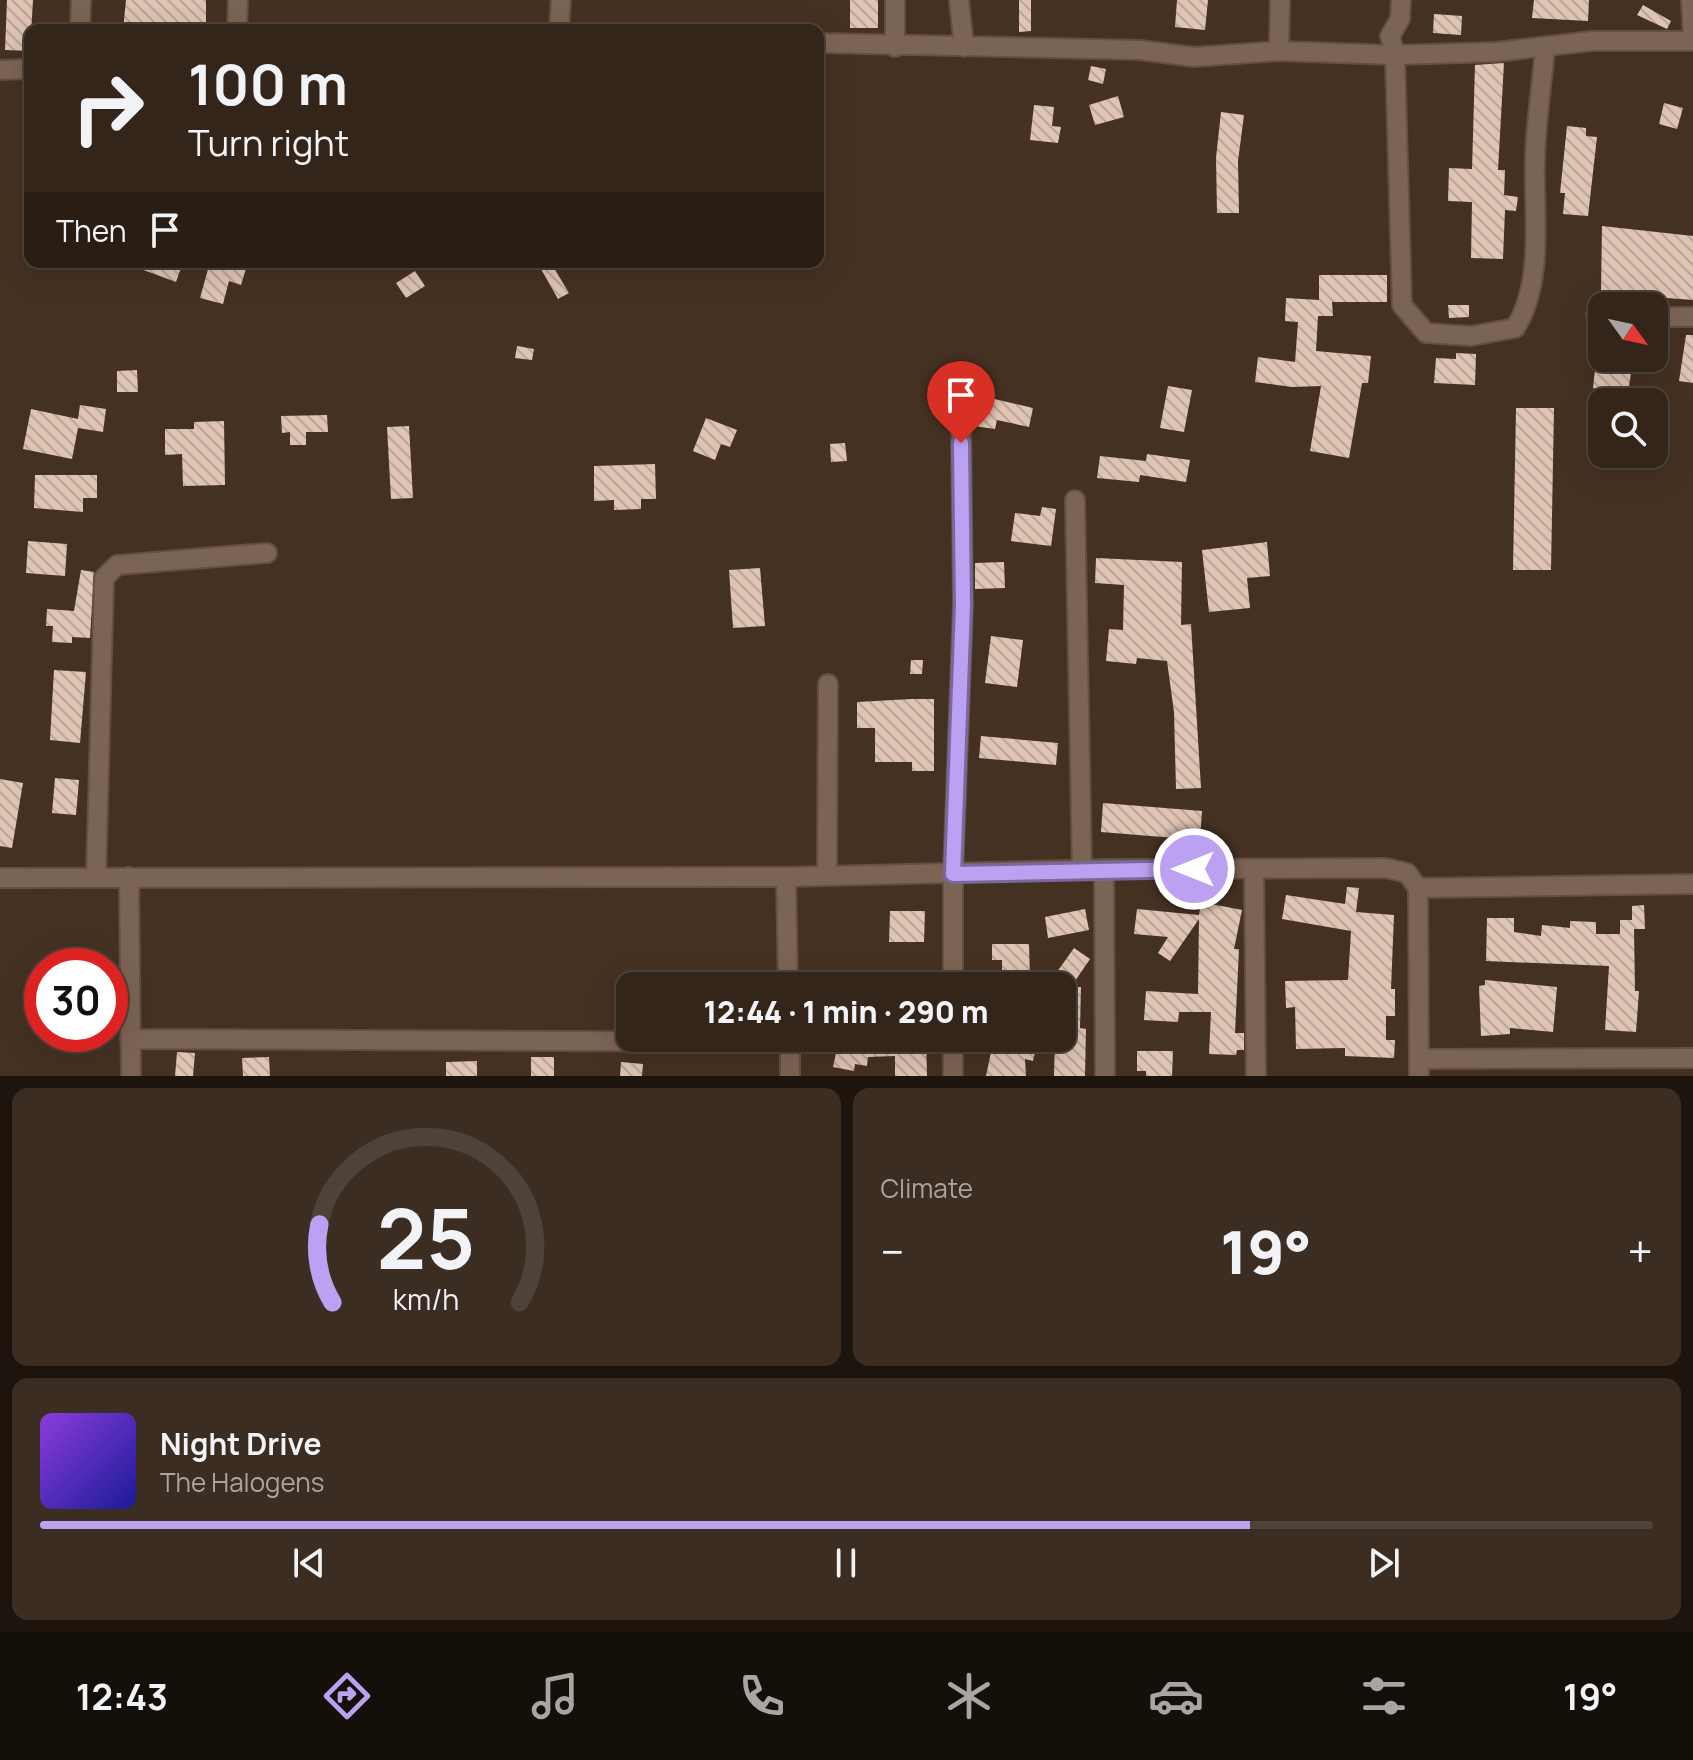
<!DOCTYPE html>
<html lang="en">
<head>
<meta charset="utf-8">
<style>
  :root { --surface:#34251a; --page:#3c2d23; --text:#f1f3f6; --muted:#a9a5a2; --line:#4e4239; --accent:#bca0f2 }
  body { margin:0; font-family:Manrope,sans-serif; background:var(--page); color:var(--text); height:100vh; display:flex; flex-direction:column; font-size:30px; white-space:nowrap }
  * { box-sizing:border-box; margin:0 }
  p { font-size:26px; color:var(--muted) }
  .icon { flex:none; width:44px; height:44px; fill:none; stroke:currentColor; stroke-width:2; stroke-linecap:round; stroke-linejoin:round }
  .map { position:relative; height:1076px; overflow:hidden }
  .sheet { display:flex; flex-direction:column; gap:12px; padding:12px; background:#1d140e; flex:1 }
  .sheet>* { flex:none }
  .guide { position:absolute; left:24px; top:24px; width:800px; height:244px; border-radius:16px; box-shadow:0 8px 32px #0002,0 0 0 2px var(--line); background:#34251a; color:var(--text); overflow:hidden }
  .needle { width:52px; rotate:123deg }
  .tools { position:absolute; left:1588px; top:292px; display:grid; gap:16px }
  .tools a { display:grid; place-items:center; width:80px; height:80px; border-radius:16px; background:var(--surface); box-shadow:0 8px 32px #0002,0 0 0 2px var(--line); font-size:40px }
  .speed { position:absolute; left:24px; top:948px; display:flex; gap:16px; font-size:40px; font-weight:700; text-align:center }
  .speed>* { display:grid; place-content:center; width:104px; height:104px; border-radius:50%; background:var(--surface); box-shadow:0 8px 32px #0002,0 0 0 2px var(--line); line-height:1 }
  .speed .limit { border:12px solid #d22; background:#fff; color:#111 }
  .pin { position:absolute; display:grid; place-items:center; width:68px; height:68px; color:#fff; margin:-82px -34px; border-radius:50% 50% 50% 0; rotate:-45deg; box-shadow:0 0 8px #0007 }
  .pin .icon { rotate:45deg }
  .me { position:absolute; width:88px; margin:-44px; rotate:270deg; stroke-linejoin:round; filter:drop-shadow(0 0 6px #0008) }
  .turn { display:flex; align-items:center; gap:28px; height:168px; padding:0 32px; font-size:36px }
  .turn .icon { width:104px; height:104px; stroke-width:2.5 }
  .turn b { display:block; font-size:56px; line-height:68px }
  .then { display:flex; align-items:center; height:76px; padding:0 32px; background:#0003; gap:16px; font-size:30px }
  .big { font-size:60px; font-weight:800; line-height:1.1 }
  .sheet .card { flex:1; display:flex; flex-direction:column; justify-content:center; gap:12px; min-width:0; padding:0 28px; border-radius:16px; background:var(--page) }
  .sheet .dial { align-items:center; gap:0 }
  .dial svg { height:208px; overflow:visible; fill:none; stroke:var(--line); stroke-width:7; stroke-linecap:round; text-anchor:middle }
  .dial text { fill:var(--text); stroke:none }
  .song { display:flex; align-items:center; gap:24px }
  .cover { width:96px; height:96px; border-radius:12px; background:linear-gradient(135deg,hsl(270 70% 55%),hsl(240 70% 35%)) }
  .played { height:8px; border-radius:4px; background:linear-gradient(90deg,var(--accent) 75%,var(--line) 75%) }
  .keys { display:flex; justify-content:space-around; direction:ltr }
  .heat { display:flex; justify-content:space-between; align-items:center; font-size:44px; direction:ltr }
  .sheet .tiles { flex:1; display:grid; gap:12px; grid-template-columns:1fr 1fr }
  .card:last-child { grid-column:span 2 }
  .trip { position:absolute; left:616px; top:972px; width:460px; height:80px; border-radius:16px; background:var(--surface); box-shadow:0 8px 32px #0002,0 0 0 2px var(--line); font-weight:800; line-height:80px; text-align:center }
  .dock { display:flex; height:128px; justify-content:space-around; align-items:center; background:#150f0a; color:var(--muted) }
  .dock .icon { width:56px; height:56px }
  .dock .active { color:var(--accent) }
  .dock b { font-size:36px; color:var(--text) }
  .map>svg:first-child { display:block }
</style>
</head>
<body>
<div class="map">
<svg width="1693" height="1076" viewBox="0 0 1693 1076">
  <defs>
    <pattern id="building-back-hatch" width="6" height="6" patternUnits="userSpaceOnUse" patternTransform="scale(2)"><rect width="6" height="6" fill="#dfc4b3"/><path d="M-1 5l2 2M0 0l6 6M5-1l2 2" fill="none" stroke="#baa598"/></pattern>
  </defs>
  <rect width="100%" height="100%" fill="#453122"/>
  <path fill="url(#building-back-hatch)" d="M7,0H33L30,51L5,50Z
    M126,0H206V30H123Z
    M850,0H878V28H850Z
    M1019,0H1031V31L1019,32Z
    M1177,0H1208L1205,30L1175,27Z
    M1534,0H1589L1588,21L1532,18Z
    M1643,5L1671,21L1667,29L1637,15Z
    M1434,14L1462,16L1461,35L1433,33Z
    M1504,63L1498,170H1505L1504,195L1518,197L1516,211L1505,210L1503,259L1471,258L1472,202L1448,201L1449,168L1472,169L1475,65Z
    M1091,66L1106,69L1103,84L1088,80Z
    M1118,96L1124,117L1095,125L1089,105Z
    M1664,103L1683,108L1677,129L1659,124Z
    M1034,105L1054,107L1052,126L1061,127L1058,143L1030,140Z
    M1221,112L1244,115L1238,161L1239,213H1217L1216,158Z
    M1567,126L1586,128V136L1597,137L1588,216L1563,214L1565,193H1560Z
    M1602,226L1693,236V300L1601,293Z
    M122,262H183L176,282Z
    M210,262H248L241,285L229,281L223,304L200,298Z
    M551,263L569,293L558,299L541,269Z
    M415,271L425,286L406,298L396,283Z
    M1319,275H1387V302H1332L1333,316H1318L1316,351L1371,356L1368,383H1362L1349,458L1310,451L1321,386L1292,387L1255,382L1258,357L1295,362L1298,322L1285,321L1286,298L1319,300Z
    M1448,305H1469V317L1449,318Z
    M1686,335H1693V383L1679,381Z
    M517,346L534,349L532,360L515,358Z
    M1456,353L1476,354L1475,385L1434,383L1436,358L1456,359Z
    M1596,361L1632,366L1628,393L1593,388Z
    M137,370L138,392H117V371Z
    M1168,386L1192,390L1184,432L1160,428Z
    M973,394L1033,408L1029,427L997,420L995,429L973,426L970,415Z
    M80,405L106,409L103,432L78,428L72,459L23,449L31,409L78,419Z
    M1516,408H1554L1551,570H1513Z
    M327,415L328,432H306V445H290V432L282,433L281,416Z
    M706,418L737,430L730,447L721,444L715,460L693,451Z
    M224,421L225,485L183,486L182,454L165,455V429H194V422Z
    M409,426L413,498L391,499L387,427Z
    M845,443L847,461L831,462L830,444Z
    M1147,454L1190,460L1186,482L1140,475L1139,482L1097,478L1100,456L1146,461Z
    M655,464L656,499H641V509L614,510V500L594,501V466Z
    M35,475H97V498H83V512L34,508Z
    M1042,507L1056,509L1051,546L1011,541L1015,513L1040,516Z
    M28,541L67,544L65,576L26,573Z
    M1267,542L1270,576L1247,578L1250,608L1209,612L1202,550Z
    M1096,558L1182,562L1181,625L1191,624L1201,788L1176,789L1174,712L1167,661L1137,658L1136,664L1106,661L1109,629L1123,630L1124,585L1095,583Z
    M1004,562L1005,588L975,589V563Z
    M760,568L765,626L733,628L729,570Z
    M81,570L94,572L90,638L72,637V643L52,642L53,626H46L47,609L74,611Z
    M991,636L1023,640L1017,687L985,683Z
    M911,660H923L922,674H910Z
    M54,670L86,672L80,743L50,740Z
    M911,699H934V771H912V762H875V728H857V702Z
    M981,736L1058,743L1056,765L979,758Z
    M55,778L79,780L76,815L52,813Z
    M0,779L23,783L12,848L0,846Z
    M1103,803L1202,811L1200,840L1101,832Z
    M1347,887L1359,888L1356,912L1394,915L1391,989H1395V1016H1386V1040H1395L1394,1058L1345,1056V1048L1296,1049L1295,1007L1286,1008L1285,981L1348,980L1351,931L1282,919L1286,895L1345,904Z
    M1201,902L1242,910L1234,949H1239L1235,1033H1244V1050H1237L1236,1055L1209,1054L1211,1012H1179L1178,1022L1144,1020L1146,991L1198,994L1199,919L1170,961L1158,953L1168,937L1134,934L1137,909L1199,915Z
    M1644,905L1645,929H1634L1635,991H1639L1636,1032L1605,1030L1609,966L1486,961L1487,918H1514V932L1541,936L1542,925L1570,928V921L1596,922V934H1620V920H1632V906Z
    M1085,909L1089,930L1048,938L1045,917Z
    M890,911H925L924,942H889Z
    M992,944H1029L1030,977H1002V960H992Z
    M1074,948L1090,959L1071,987H1081L1080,1028L1086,1029L1085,1076H1054L1055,1038H1062V986H1047Z
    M1485,980L1557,987L1553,1032L1510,1028V1034L1481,1036L1479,986L1485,985Z
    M853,1038H926L927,1076H895V1056L868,1057L867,1066L855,1064L854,1071L833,1067L838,1044L851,1046Z
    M994,1038H1038L1033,1061L1025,1059L1026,1076H986Z
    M1137,1051H1173L1172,1076H1146V1071H1137Z
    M177,1052L195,1053L193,1076H175Z
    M269,1057L270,1076H243L242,1058Z
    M531,1057H554V1076H531Z
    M477,1061V1076H446V1062Z
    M621,1062L643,1064L642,1076H620Z"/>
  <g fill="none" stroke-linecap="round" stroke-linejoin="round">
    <g stroke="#615043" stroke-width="22">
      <path id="minor" d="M959,0L964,47
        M1401,0L1400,19L1390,36L1395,55L1402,305L1426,333L1471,336L1515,328C1545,281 1533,212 1535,158C1536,121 1542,84 1545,48
        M1691,0L1693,35
        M80,30L81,0
        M237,30L238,0
        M559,30L561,0
        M818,43L1140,50L1194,57L1279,51L1395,55L1496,52L1592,41H1693
        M895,47V0
        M1279,51L1280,0
        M0,70L30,69
        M1596,315H1602
        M1654,317H1693
        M1075,500L1082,870
        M1104,869L1105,1076
        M1254,869L1256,1076
        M827,876L828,684
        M129,877L131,1076
        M786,877L788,986
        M0,878L786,877L1104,869L1386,868L1407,873L1418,888L1693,884
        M96,878L104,578L117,565L267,553
        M1418,888L1419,1076
        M953,986V874L963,606L961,422
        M790,1038V1076
        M953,1038V1076
        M130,1039L790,1042
        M1419,1059L1693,1058"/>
    </g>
    <use href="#minor" stroke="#7c6454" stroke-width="18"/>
  </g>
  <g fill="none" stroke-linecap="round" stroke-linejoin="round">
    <g stroke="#7a689d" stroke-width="20">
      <path id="route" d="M961,443L963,606L953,874L1194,869"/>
    </g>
    <use href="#route" stroke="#bca0f2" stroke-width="14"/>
  </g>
</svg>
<div class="tools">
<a><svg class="needle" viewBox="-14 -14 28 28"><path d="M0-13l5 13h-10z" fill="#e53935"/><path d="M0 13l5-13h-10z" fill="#a9a5a2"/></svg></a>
<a><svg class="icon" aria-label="search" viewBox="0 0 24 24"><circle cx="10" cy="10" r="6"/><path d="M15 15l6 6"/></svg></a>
</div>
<div class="speed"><div class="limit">30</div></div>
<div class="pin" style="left:961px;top:443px;background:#d93025"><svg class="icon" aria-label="arrive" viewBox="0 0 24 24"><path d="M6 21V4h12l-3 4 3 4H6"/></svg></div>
<svg class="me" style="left:1194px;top:869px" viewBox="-20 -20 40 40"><circle r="17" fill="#bca0f2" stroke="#fff" stroke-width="3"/><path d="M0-11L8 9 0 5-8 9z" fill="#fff"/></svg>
<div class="trip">12:44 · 1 min · 290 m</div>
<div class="guide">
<div class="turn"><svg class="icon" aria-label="right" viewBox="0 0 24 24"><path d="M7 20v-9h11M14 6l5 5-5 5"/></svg><div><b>100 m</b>Turn right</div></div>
<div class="then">Then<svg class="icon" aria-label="arrive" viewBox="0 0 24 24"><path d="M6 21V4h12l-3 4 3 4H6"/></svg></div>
</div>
</div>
<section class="sheet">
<div class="tiles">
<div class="card dial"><svg viewBox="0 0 100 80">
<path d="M14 69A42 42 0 1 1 86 69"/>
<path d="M14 69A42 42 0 0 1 9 39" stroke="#bca0f2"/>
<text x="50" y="56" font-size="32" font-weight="700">25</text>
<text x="50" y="72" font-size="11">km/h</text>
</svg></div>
<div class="card"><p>Climate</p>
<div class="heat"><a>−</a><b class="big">19°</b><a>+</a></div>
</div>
<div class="card">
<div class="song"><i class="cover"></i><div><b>Night Drive</b><p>The Halogens</p></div></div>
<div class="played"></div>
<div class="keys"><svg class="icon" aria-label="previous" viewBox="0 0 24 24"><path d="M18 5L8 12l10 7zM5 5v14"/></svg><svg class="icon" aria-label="pause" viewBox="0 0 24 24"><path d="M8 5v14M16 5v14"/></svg><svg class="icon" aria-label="next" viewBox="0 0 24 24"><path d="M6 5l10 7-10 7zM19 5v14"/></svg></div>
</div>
</div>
</section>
<nav class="dock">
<b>12:43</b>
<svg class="icon active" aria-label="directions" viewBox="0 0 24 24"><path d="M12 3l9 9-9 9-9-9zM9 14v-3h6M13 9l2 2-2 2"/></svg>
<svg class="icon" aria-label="music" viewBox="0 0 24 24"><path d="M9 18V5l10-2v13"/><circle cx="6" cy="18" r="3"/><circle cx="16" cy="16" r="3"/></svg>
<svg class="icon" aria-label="phone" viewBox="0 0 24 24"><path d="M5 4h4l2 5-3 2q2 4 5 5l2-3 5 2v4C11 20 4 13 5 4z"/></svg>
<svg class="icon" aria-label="climate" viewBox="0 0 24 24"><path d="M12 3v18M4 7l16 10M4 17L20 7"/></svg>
<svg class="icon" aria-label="car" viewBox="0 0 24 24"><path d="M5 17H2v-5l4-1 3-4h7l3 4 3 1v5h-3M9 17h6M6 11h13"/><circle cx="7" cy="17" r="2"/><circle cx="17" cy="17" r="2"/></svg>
<svg class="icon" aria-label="filters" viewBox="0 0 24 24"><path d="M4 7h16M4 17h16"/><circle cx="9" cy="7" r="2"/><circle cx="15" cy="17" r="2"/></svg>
<b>19°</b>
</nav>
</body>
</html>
